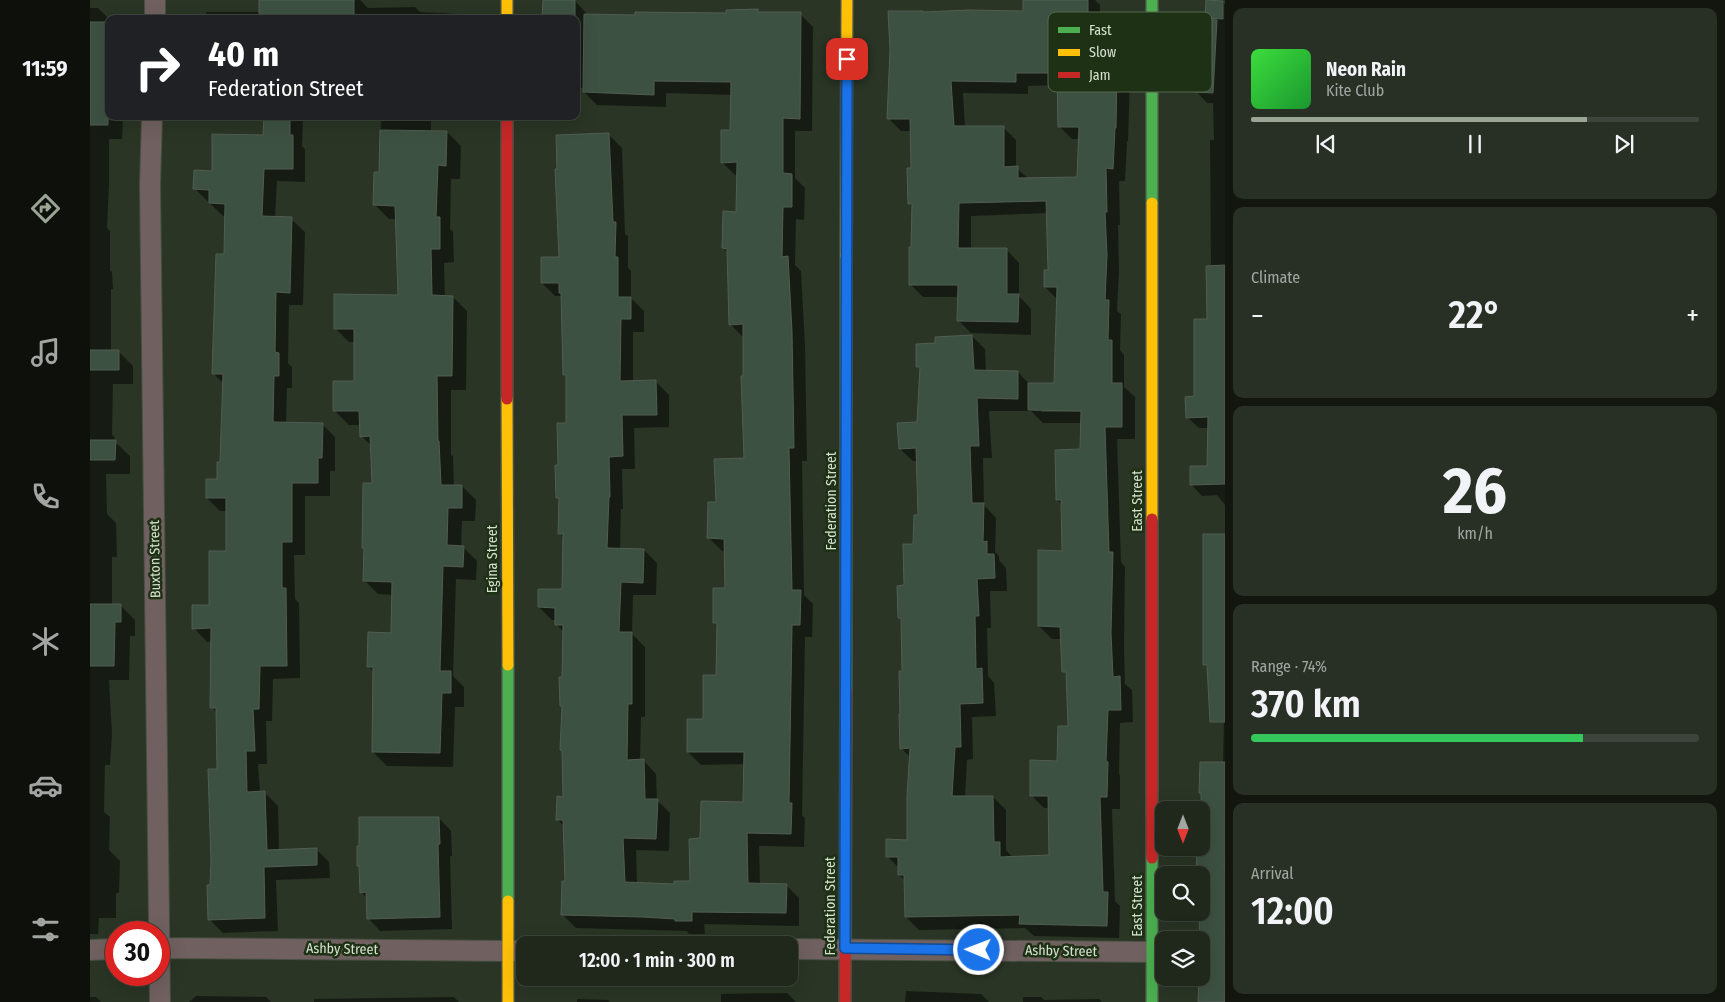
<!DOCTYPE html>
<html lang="en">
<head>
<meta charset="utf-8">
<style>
  :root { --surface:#20281c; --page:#283025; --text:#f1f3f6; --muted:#a2a6a3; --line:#3d443b; --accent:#9aa595 }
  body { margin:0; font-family:"Fira Sans Condensed",sans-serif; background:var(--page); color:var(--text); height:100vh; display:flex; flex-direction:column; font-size:19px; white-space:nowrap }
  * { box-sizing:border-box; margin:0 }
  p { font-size:16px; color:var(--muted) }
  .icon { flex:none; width:28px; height:28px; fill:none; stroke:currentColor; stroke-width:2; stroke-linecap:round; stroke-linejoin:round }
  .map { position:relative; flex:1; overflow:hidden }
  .sheet { display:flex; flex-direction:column; gap:8px; padding:8px; background:#12160f; width:500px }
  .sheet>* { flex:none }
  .top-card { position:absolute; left:15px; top:15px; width:475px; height:105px; border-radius:10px; box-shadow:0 5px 20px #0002,0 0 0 1px var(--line); background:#202124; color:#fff; overflow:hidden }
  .needle { width:32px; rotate:180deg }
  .tools { position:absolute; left:1065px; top:801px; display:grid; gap:10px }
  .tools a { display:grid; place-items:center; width:55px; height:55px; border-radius:10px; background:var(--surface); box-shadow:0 5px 20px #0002,0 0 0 1px var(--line); font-size:25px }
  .speed { position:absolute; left:15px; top:921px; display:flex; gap:10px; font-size:25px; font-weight:700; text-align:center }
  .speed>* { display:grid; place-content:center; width:65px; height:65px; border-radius:50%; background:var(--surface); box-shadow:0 5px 20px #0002,0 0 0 1px var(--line); line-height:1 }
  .speed .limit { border:8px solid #d22; background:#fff; color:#111 }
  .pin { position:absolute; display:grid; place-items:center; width:42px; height:42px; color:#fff; margin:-21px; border-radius:10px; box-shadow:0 2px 8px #0006 }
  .me { position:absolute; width:55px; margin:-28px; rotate:271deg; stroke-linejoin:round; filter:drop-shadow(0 0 4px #0008) }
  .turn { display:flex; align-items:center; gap:18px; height:105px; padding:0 20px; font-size:22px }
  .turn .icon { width:65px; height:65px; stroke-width:2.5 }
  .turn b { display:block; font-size:35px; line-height:42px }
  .big { font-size:38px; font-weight:600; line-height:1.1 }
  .sheet .card { flex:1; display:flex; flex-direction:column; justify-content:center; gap:8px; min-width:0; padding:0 18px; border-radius:10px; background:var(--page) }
  .sheet .dial { align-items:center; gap:0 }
  .dial b { font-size:65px; line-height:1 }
  .song { display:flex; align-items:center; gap:15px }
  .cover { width:60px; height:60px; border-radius:8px; background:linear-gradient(135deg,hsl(120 70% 55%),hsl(130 70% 35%)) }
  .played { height:5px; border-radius:2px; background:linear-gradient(90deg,var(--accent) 75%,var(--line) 75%) }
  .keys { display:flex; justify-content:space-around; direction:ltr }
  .heat { display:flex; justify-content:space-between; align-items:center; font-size:28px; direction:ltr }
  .charge { height:8px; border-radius:4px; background:linear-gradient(90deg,#34c759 74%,var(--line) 0) }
  .trip { position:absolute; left:426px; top:936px; width:282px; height:50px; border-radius:10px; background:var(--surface); box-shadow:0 5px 20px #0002,0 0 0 1px var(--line); font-weight:600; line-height:50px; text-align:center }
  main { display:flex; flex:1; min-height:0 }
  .dock { display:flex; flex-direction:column; width:90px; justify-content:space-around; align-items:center; background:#0d100b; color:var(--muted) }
  .dock .icon { width:35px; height:35px }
  .dock .selected { color:var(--accent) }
  .dock b { font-size:22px; color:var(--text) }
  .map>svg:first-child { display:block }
</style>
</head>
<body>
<main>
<nav class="dock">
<b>11:59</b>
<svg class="icon selected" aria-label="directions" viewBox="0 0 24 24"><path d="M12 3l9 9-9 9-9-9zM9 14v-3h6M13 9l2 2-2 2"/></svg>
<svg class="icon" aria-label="music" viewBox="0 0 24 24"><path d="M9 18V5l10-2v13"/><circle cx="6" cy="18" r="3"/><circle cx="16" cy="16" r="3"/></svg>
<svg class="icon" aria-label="phone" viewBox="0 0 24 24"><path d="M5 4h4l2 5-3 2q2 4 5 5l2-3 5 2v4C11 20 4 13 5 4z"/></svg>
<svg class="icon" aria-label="climate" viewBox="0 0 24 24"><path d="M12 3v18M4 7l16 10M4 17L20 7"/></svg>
<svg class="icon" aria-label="car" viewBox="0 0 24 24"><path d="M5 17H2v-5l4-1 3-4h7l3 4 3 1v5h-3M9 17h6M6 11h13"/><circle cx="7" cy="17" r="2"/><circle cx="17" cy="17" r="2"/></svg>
<svg class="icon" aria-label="filters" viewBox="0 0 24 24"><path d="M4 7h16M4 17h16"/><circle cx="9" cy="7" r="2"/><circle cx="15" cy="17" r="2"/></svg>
</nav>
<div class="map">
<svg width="1135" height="1002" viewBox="0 0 1135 1002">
  <rect width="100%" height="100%" fill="#2a3525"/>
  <path fill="#0007" fill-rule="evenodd" d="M170,0H270L278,8L325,7L330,12L369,14L374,19H116V12H170Z
    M454,0L485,1L498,15L546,16L638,14L667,10L670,13L710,14L723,27L722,131H705V178L715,188L714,220L706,219L705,265L711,271L715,346L717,461H712L714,595L723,604L722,637H715L712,815L715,818L714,847L669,846L670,884L696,885L709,898V926L614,924L615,934H599L597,931L486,928L473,915L476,882L474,826L467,819L474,798L473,708L471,706L474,632L466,624V620H462L449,607L473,590L474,538L469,533L471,501L467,497L469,467L478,424L477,378L474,375L472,296H465L452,283L471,258L519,135L532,148L535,234L538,236V268L541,271V298L554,311V332H543V382H566L579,395V427L544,428L545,469H532L533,509H531L530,549L554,550L567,563L566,595H543L542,634L555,647V717H551L550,761L553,760L566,774L567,800L580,813L579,851L546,850L547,884L586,885L601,882L611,840L654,803L655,764L611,765L598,752L614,720L627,677L628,626L624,622L636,589L635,551H632L619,538L627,503L655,460L654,377L653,337L640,324L639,254L633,248L647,213L648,175H645L632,162L641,131L642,95L576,93V107L507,105L494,92V88H486V19H454Z
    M934,0H1005L1010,5V15H1032L1045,27L1046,78L1040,79L1038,141H1037L1035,181H1029L1030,225H1028L1029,269L1027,311L1031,314L1030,350L1034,355V387L1045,397V439H1027L1031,562L1035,567L1034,646L1035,684L1042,690L1043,722L1030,723L1029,774L1030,776V809H1022L1025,901L1030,906L1029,938L944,936L935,928L829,930L816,917V881L809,875V868L797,856L818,841L821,758L811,748L814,672L813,621L809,617L829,517L827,461H823L810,449L828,423L831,370L828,366L847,344L882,336L895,349L896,372H928L939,384H966L968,300L955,287L960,271L958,213L881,216V249L917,250L929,263V296L941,309V335L881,333L868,320L869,297H833L820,284L823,249V207L819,204L822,169L821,131H811L798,118L834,13H934ZM969,85V126L982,139H989L988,179H939L926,168V140L913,127H875L873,93L938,94V86ZM951,409L997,410V412H951ZM899,411H941L953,423H992L991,450L967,500L972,505L974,552L949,626L962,639H972L973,671L978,675L979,727L968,762L941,795L954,808H959L960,856L922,857L916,850V810L903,797H875L877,760L883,759L882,717L906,716L904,683L898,676L897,628H901L900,591H917L916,568L909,560V556L905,552L906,518L894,505L893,458H902Z
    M1117,2H1133L1135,5V505L1127,495L1112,496L1101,484L1118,467L1119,428H1109L1097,417L1105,398L1119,320L1121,267L1120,140H1124L1123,103H1117L1106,91L1107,73H1101L1090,61L1117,21Z
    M0,8H8L19,19V116H33L32,139H19V185L17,228L20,231V270L22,272L23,289H21V352H29L43,366V384H23L22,435L25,438V442L40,456V474H16L17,514L26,523L27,557H22V605H30L45,620V636H40L39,680H19L22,733L20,765H15L14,812L20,817L19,850L30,861L29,893H26V918H9L8,934H0Z
    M175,116H209L213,120L212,146L215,149V182L187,181L185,218L201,219L215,232L213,305H199L198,363L202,367V388H197L196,424H232L245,437V471H240V496H215V555H204L205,599L209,603L210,678L183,679L182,721H176L177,764H168L170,793L174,792L188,806L189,851L226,849L239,862L240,878L186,880L188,931L133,933L119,919L129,770L127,713L122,707V641L117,642L104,628L121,606L137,552V511H130L117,498L128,480L132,463L134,384L123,373L135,256L136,216H133L104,188L123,172L174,136Z
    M291,116H341V132H357L371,146L370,179H361L360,229L363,232L364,262L354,263L355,297H363L377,311L376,390H361V455L363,456L364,486H372L386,500L385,521H372L371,547H373L387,561L386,580L366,579L363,676L374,687V707H365L363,767L297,766L283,752L284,672L278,666L302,634L303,595L288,594L274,580L276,550L274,548L283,485L282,446L271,436V425H259L245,411L265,382V342H259L245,328L310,296L307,219H299L285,205L290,173Z
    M1135,535V1002H1109L1110,978H1111V940H1109V931H1111V875H1108L1111,848V763H1133L1134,716L1119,669L1114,664Z
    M349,818L361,831L362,856H360L362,929L290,931L278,918V899L271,892L270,868L268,865Z
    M816,991L891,994L899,1002H815Z
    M697,993L706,1002H631V994Z
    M106,996L176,997L181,1002H99Z
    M0,997H6L11,1002H0Z
    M364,997L369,1002H224V999Z
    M933,997H951L954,1000L1009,999L1012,1002H933Z
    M487,999L518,1000L520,1002H487Z"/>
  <path fill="#3d5142" stroke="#515d52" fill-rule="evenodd" d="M169,0H264V19H169Z
    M453,0H485V19H452Z
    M933,0H998V15L1032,13L1034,66H1027L1026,128H1025L1023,169L1016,168L1017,212H1015L1017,255L1015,300H1019L1018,340H1022V383H1032V427H1015L1019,552H1023L1021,633L1023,677L1030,676L1031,710H1018L1016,761L1018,762L1017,797H1010L1013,892H1018L1017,926L929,924L930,915L815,917L814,875H808V857H796V839L817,840V796L820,748L810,749L809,714H810L809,671H812L811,618H808L807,586L814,585L813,544H823L824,515H828L826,448L809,449L807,423L827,422L830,367H826V344L845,343V337L882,335L884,370L928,371V399L887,398L889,446H880L882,503H894L893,542L897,541V554H904L905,578L887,579L889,616H885L886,669L892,668L893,703L870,704L871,747H865L862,796H903L904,842H910V857L959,855L958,796H940V760L967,761L968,726H978L976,672H972L970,627L948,626V550L972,551L971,500H966L965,450L990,449L991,411L938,410V383H964L967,287H954V270H958L956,201L869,203L868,248H917V294H929L928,322L867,321L868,285H819V247H821L822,204H818L817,168H821L820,119H797L800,50L798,11H833L834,12L878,10L933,11ZM926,73H967L968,127H989L987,177L928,178V166L914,167V126H864L861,81L926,82Z
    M1116,0L1133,1V19L1115,18Z
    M668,9V12H711L710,119L693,118V173L702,174V207H693L692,257L698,256L702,332L704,448H699L702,590H711L710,625H702L699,803H702L701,834L657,833L658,883L697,884L696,913L602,912V921H585V919L553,917L471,915L472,881H475L473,820H466L467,796L473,797L472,751L470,750L472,706H470L469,677H472L473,625H465V608L448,607V589H472L473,534H468L469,498H466L465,465H468L467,423H476V375H473L471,293H469V283H451V257H469L465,169H467L466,135L519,133L523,222H526L525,257H528V297H541V319H531L530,381L566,380L567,415H532L533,456L519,457L520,497H519L517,548L554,549L553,583L531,582L529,632H542V704H538L537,760L554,759L555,799H568L566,839L533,838L535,882L584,884V881H600L599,839L610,838L611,801L653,802L654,752H597V719H613V675H626L627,623H623V588H635L634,539L617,538L618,502H626L624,459L654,458L651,376H653V324L639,325L637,249L632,248L633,211L646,212L647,162L631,163V130H640L641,82L564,81V95L493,92L494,14L545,15V12L636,13V10Z
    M1091,18L1127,20L1123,93L1105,92L1106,63L1089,62Z
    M0,22H19L18,125H0Z
    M174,116H200V135H203V169H174L172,216L202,217L200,293L186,292L185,352L189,353V376H184L183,422L233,423L232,458H228V483H202V542H192V588H196L197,666H170L169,709H163L165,751H156L157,792L175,791L177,850L227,848V865L174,867L175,918L118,920L117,885H120L121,861L118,769H127L126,708H120L121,628L102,629V605H119V551H136V498H116V479H127V462H130L133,374H122L126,254H134L135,204L119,203V190L103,189L104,170L122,171V134L173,135Z
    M290,130L357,131L356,166L348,165L346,217H350V249H341L342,295L363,296L362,376H347L348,441H349L351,485H372V508H358L357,545L374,546L373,567L353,566L350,671H361V693H352L350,753L282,752L283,667H277L278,632L301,633L302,582L273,581L274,548H272L273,483H282L280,436L270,437L269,411H243V381H264V329H244V294L308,295L305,206L283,205L284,172H289Z
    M1135,265V484L1100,485V466H1117L1118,417L1096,418L1095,397L1104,396V319H1117L1116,266Z
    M0,350H29V370H0Z
    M0,440H26L25,460H0Z
    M1113,534H1135V722H1120L1117,665H1113Z
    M0,604H31V622H25L24,666H0Z
    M1110,762H1135V1002H1108L1109,978H1111L1109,912H1111V875H1106L1107,848H1111V793H1109Z
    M269,817H349L350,844H348L350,917L277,919L276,892L270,893L269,866H267V846H269Z"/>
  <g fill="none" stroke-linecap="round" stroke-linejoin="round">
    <g stroke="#464f42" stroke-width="22">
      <path id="street" d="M65,19V0
        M62,116L60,185L70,1002
        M69,948L435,951
        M700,949L1062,952
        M0,950L26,949"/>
    </g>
    <g stroke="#464f42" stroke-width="14">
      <path id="fast" d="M1062,0V203
        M418,665V901
        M756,690V256
        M1062,858V1002"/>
    </g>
    <g stroke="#464f42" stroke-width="14">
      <path id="slow" d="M417,0V19
        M1062,203V519
        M756,256L757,0
        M417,399L418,665
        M418,901V1002"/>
    </g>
    <g stroke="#464f42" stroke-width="14">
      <path id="jam" d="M417,116V399
        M1062,519V858
        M755,1002L756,690"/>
    </g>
    <use href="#street" stroke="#706160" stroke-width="20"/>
    <use href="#fast" stroke="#4caf50" stroke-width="11"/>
    <use href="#slow" stroke="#ffc107" stroke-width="11"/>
    <use href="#jam" stroke="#c62828" stroke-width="11"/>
  </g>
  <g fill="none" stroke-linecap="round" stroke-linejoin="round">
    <g stroke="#114b97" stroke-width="12">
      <path id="route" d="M757,59L755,948L889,950"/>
    </g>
    <use href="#route" stroke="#1a73e8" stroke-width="9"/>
  </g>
  <g text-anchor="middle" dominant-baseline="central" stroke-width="5" stroke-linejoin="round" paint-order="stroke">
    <g font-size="14" fill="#d6e2d1" stroke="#1e3115">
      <text transform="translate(741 501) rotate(-90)">Federation Street</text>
      <text transform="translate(1047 501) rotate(-90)">East Street</text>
      <text transform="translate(65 559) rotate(-91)">Buxton Street</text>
      <text transform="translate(402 559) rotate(-90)">Egina Street</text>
      <text transform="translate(740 906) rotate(-90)">Federation Street</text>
      <text transform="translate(1047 906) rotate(-90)">East Street</text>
      <text transform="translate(252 949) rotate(1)">Ashby Street</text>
      <text transform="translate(971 951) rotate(1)">Ashby Street</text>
    </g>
  </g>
  <rect x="958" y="12" width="164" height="80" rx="8" fill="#1e3115" stroke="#55664d" stroke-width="1"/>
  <rect x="968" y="27" width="22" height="6" fill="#4caf50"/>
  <rect x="968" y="49" width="22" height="7" fill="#ffc107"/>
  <rect x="968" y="72" width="22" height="6" fill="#c62828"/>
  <g font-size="14" fill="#d6e2d1">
    <text x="999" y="35">Fast</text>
    <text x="999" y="57">Slow</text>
    <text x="999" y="80">Jam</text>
  </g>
</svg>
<div class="tools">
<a><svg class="needle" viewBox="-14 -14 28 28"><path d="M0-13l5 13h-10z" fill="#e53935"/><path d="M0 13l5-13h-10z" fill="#a2a6a3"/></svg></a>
<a><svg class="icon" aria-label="search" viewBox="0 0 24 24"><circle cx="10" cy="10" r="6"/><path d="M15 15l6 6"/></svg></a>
<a><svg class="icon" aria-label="layers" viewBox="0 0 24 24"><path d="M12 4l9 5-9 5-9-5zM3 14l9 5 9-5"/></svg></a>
</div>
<div class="speed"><div class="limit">30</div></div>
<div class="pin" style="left:757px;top:59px;background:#d93025"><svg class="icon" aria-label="arrive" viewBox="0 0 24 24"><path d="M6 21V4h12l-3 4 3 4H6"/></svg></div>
<svg class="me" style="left:889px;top:950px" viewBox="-20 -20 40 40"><circle r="17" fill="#1a73e8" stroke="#fff" stroke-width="3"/><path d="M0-11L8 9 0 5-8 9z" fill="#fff"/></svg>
<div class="trip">12:00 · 1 min · 300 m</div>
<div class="top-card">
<div class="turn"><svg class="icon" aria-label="right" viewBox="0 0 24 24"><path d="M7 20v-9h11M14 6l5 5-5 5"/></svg><div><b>40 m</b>Federation Street</div></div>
</div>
</div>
<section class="sheet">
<div class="card">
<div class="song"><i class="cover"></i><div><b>Neon Rain</b><p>Kite Club</p></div></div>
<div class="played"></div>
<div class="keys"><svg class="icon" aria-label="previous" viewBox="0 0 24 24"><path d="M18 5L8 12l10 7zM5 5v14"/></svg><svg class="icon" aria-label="pause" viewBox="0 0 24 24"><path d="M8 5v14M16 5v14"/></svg><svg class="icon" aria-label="next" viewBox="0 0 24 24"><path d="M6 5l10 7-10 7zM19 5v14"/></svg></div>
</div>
<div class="card"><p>Climate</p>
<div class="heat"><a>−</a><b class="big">22°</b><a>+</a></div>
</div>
<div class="card dial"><b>26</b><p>km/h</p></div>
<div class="card"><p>Range · 74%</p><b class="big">370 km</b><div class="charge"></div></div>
<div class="card"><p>Arrival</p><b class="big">12:00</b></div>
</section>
</main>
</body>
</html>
